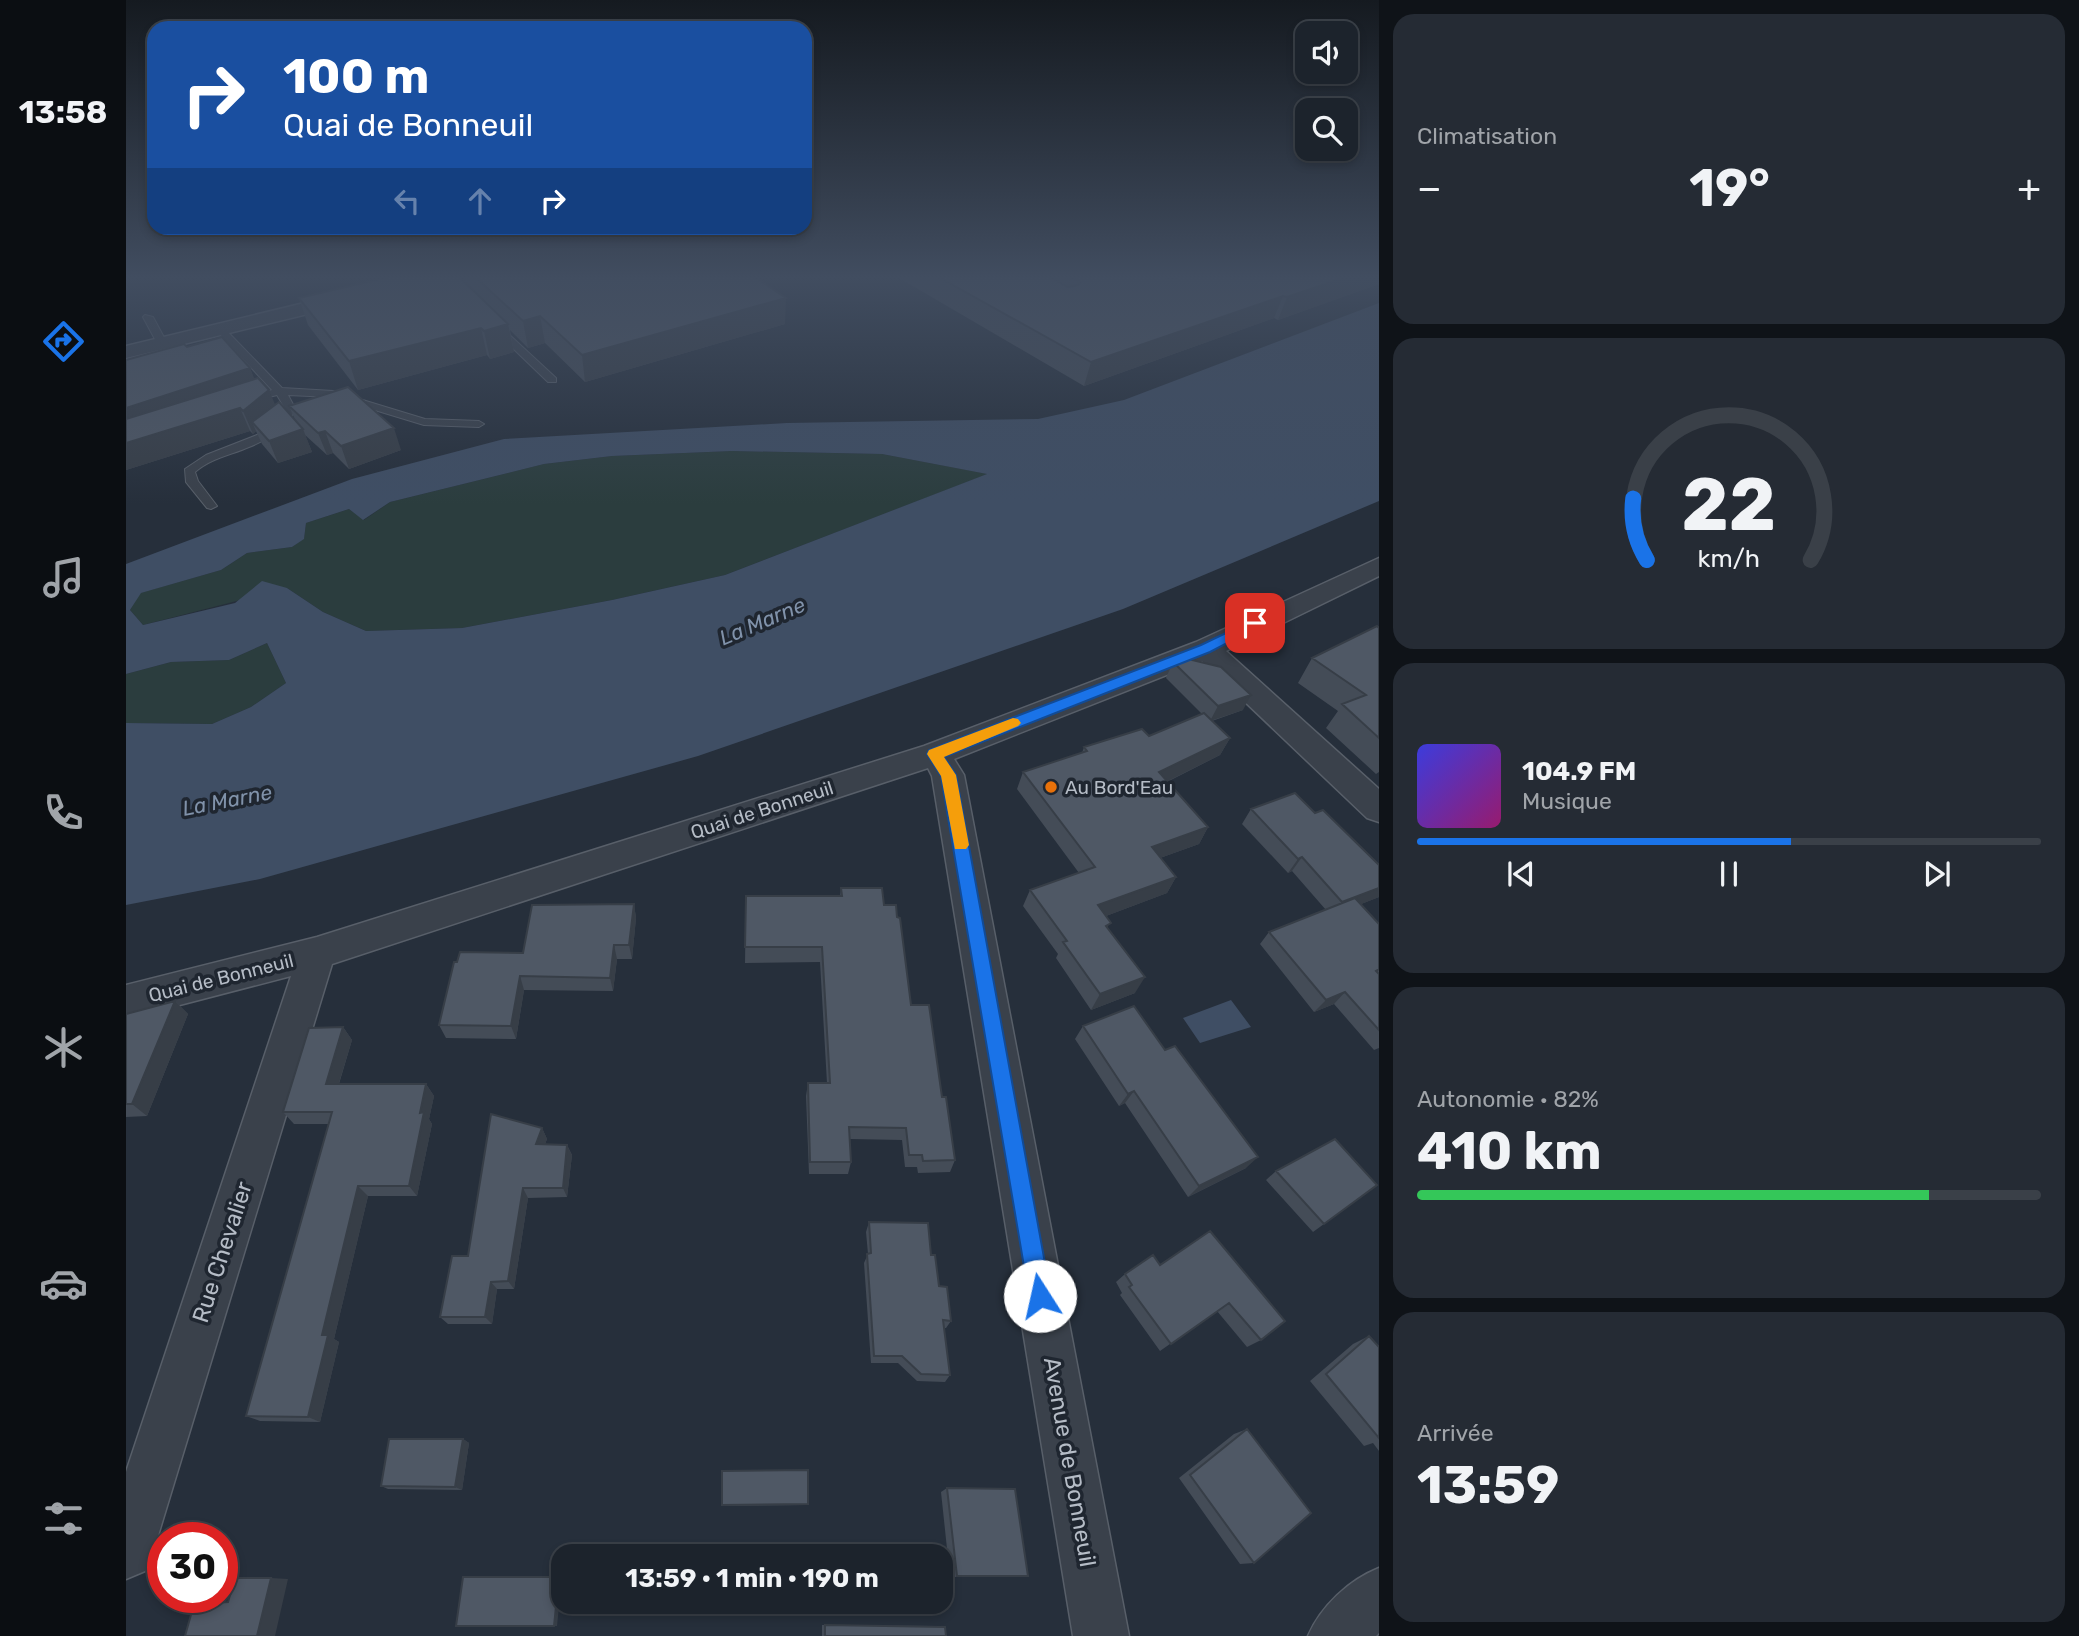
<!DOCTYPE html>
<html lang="fr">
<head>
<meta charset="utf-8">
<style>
  :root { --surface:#1c232c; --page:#252b34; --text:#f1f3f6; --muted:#a0a4a9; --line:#3a4048; --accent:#1a73e8 }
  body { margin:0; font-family:Rubik,sans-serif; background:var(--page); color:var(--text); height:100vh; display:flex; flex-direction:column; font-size:26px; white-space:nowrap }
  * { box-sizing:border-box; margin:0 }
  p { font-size:23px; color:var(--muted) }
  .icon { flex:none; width:38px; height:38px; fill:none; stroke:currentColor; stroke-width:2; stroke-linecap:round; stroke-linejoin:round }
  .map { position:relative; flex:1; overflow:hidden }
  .details { display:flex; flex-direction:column; gap:14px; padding:14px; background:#0f1318; width:700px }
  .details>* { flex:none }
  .hud { position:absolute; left:21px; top:21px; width:665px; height:214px; border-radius:21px; box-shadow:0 4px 10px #0003,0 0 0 2px var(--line); background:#1a4fa0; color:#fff; overflow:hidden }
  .controls { position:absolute; left:1169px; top:21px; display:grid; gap:14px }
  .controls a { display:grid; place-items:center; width:63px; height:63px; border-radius:14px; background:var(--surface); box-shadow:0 4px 10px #0003,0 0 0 2px var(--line); font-size:35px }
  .speed { position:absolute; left:21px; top:1522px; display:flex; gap:14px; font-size:35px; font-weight:700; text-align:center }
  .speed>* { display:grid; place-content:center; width:91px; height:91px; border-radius:50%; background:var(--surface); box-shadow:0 4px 10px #0003,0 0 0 2px var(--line); line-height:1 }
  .speed .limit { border:10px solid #d22; background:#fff; color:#111 }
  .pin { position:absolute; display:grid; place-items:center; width:60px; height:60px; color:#fff; margin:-30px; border-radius:14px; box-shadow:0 4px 10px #0006 }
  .me { position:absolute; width:77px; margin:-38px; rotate:350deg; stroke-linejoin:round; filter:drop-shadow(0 0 5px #0008) }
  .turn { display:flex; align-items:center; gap:24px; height:147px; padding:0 21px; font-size:32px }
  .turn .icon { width:91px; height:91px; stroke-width:2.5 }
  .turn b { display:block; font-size:49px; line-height:60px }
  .lanes { display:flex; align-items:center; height:66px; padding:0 21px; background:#0003; justify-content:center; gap:35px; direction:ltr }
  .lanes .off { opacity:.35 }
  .big { font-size:52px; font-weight:700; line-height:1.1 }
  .details .card { flex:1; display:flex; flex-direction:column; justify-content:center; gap:10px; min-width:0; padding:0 24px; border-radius:21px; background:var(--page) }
  .details .dial { align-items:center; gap:0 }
  .dial svg { height:182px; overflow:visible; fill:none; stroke:var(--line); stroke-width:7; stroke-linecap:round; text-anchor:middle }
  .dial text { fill:var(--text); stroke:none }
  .song { display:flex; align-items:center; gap:21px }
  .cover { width:84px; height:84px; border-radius:10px; background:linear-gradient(135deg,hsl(240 70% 55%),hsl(320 70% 35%)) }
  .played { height:7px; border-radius:4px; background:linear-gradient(90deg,var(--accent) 60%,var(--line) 60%) }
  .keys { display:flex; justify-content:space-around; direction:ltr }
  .heat { display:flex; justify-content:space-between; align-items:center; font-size:38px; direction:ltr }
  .charge { height:10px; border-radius:5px; background:linear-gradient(90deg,#34c759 82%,var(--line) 0) }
  .trip { position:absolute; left:425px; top:1544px; width:402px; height:70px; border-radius:21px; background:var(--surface); box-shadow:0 4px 10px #0003,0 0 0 2px var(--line); font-weight:700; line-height:70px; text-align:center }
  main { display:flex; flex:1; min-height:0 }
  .tabs { display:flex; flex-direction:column; width:126px; justify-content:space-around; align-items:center; background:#0b0e12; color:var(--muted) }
  .tabs .icon { width:49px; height:49px }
  .tabs .selected { color:var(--accent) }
  .tabs b { font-size:32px; color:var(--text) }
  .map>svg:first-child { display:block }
</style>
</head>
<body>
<main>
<nav class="tabs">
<b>13:58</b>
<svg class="icon selected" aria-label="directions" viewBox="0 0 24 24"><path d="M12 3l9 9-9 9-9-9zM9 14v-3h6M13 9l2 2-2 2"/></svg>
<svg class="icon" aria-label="music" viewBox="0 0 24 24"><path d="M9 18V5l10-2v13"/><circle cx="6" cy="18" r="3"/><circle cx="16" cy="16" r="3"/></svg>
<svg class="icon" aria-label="phone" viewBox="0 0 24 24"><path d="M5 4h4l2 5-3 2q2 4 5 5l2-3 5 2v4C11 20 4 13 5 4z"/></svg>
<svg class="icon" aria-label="climate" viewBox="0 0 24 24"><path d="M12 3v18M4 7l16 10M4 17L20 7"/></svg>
<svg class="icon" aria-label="car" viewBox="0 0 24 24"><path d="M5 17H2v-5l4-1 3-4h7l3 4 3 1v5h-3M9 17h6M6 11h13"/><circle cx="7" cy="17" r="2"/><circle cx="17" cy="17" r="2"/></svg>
<svg class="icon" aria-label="filters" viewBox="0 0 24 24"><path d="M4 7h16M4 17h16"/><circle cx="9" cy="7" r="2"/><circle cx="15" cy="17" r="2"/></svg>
</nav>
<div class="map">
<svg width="1253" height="1636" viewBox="0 0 1253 1636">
  <rect width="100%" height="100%" fill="#262f3b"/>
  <path fill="#2b3d3e" d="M606,451L756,454L862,474L599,575L486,600L336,628L240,631L197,612L161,588L17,625L4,610L14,593L95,570L121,553L166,547L178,538L180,523L223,509L238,520L264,502L418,464L486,456Z
    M141,643L160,683L125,707L86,724L0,723V674L45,662L103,660Z"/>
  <path fill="#3f4e64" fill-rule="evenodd" d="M1253,303V501L997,609L572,756L134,879L0,905V723L86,724L125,707L160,683L141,643L103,660L45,662L0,674V564L226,479L378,439L661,423L912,419L998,400ZM606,451L756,454L861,474L599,575L486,600L336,628L240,631L197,612L161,588L136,581L109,603L17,625L4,610L15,593L95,570L121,553L166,547L178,539L180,523L223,509L237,520L264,502L418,464L486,456Z
    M1105,1000L1125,1027L1074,1043L1057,1018Z"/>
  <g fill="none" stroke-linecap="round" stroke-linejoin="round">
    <g stroke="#585f69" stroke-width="2">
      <path id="service" d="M19,315L27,317L41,343L39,345L31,343L17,317Z
        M91,327H97L156,388L207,391L299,419L353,421L358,424L353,427L298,425L206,397L162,395L170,410C158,426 142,440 123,447C105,455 85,458 69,472L72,481L91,506L85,509L81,508L60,482L59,469L80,455L131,435L160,410L151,395L123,402V398L146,390L91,331Z
        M369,327H375L430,378V382H422L369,331Z"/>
    </g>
    <g stroke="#585f69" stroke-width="3">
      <path id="minor" d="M220,293L229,299L227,303L0,358V346Z
        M1253,558V576L1100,651L1253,789V822L1241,818L1076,661L828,759L838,775L1003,1636H947L806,776L802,768L206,964L27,1552L19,1571L0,1579V1472L165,976L0,1019V985L191,937L798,746L1070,642Z
        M1253,1568V1633L1250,1636H1182C1195,1606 1223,1580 1253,1568Z"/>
    </g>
    <use href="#service" fill="#3a414b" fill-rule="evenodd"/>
    <use href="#minor" fill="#3a414b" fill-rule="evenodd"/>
  </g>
  <path fill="#444c57" d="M336,275H626L659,324L459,382L419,343L402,348L384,330L388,352L364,359L361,355L232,390L182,325L173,298L337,280Z
    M768,275H1253V284L1152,320L1148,318L958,386Z
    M61,347L124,368L128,379L149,405L169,420L163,406L275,450L223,469L207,453L201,455L179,435L186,452L152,463L136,444L130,431L127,434L124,431L0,470V360Z
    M1253,628V772L1250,774L1200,728L1212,711L1172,683L1186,658Z
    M1047,662L1117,710L1086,721L1104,738L1094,755L1041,782L1082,827L1073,844L1034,858L1050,877L1041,893L980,916L982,929L1009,993L965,1010L930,958L932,954L897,906L904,890L953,873L891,789L897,772L956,753L958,747L1023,736L1076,714L1040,678Z
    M1125,809L1253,897L1235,904L1253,924V1048L1248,1050L1208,1004L1188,1012L1134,944L1143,932L1200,910L1166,871L1162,873L1116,824Z
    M715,888L758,905L785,1005L816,1097L829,1160L824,1172L792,1173L791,1167H779L776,1140L724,1139L725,1162L722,1174H683L680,1096L682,1083H701L694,962L619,963L620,896H714Z
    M508,904L510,918L506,959H491L487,991L398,990L390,1039L320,1038L313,1025L331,962L397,953Z
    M49,1001L62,1014L21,1116L0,1117V1014Z
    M957,1026L1120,1168L1062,1197L999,1103L993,1106L949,1039Z
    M217,1027L226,1040L213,1084H300L308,1096L303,1119L306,1124L291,1196H242L208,1339L213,1342L194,1422L134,1421L120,1416L203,1124H168L157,1112Z
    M416,1128L421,1139L419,1144L441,1145L446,1155L441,1197L402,1198L388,1289H371L366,1324H322L314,1317L342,1256Z
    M1150,1171L1198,1224L1187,1232L1140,1180Z
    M743,1222L805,1255L813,1286L825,1321L820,1328H818L824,1375L819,1382L791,1381L772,1363H745L738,1263L742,1254L740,1232Z
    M1084,1231L1135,1340L1121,1347L1091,1311L1034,1351L994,1295L996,1293L990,1282L999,1274L1034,1265Z
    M1243,1336L1252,1346L1253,1345V1451L1247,1443L1238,1446L1184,1381L1227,1344Z
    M1121,1429L1128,1563L1114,1564L1053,1478L1108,1434Z
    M337,1439L343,1443L336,1490L262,1489L255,1486Z
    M821,1488L902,1576L824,1577L815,1492Z
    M682,1504L681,1505L596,1506V1505Z
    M696,1625L811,1626L819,1627L820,1636H696Z"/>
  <path fill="#373e47" d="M1226,275H1253V284L1152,320L1161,297Z
    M1157,296L1148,318L958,386L965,362Z
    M660,298L659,324L459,382L456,355Z
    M414,316L419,343L402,348L397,321Z
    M382,324L388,352L364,359L358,331Z
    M355,328L361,355L232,390L223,361Z
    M124,368L133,391L0,435V408Z
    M143,390L153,414L126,422L130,431L127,434L117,411Z
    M114,408L124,431L0,470V443Z
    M268,428L275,450L223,469L215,446Z
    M177,429L186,452L152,463L143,441Z
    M199,431L207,453L201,455L192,433Z
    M1125,695L1117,710L1084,721L1092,706Z
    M1104,738L1094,755L1024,790L1033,772Z
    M1082,827L1073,844L1017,864L1026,847Z
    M1176,857L1166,871L1162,873L1172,859Z
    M1050,877L1041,893L964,922L972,905Z
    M1253,888V897L1205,916L1216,902Z
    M508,904L510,918L506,959L503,945Z
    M488,945L491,959L487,991L484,978Z
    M394,976L398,990L390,1039L385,1026Z
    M1019,977L1009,993L965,1010L974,994Z
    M1219,992L1208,1004L1188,1012L1200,1000Z
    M49,1001L62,1014L21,1116L6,1104Z
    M217,1027L226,1040L209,1096L200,1084Z
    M300,1084L308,1096L303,1119L306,1124L291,1196L283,1186L294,1113Z
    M1008,1091L999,1103L993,1106L1002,1094Z
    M416,1128L421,1139L415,1154L410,1144Z
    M441,1145L446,1155L441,1197L437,1188Z
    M1132,1157L1120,1168L1062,1197L1073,1186Z
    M232,1186L242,1196L208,1339L213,1342L194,1422L182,1417L196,1335Z
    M397,1188L402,1198L388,1289L382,1281Z
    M365,1282L371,1289L366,1324L359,1317Z
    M337,1439L343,1443L336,1490L329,1487Z
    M433,1577H436L431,1626H428Z
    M145,1578L162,1579L149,1636H131Z"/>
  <path fill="#4f5865" stroke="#373e47" stroke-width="2" d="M271,275H331L382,324L358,331L355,328L223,361L173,298Z
    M347,275H626L660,298L456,355L414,316L397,321Z
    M809,275H920L942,287L952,285L954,282L941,275H1036L1044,279L1053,277L1054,275H1094L1098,276L1101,275H1226L1161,297L1157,296L965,362Z
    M96,337L124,368L0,408V360L58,344L61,347Z
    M132,378L143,390L117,411L114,408L0,443V419Z
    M222,387L268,428L215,446L199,431L192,433L163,406Z
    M153,402L177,429L143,441L126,422Z
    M1251,626L1253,628V738L1216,704L1240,695L1186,658Z
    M1058,658L1095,667L1125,695L1092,706L1047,662Z
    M1078,713L1104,738L1033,772L1082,827L1026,847L1050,877L972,905L985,923L980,926L1019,977L974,994L937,942L941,941L904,890L969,867L897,772L961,751L958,747L1016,729L1023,736Z
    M1169,793L1189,813L1197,810L1253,865V888L1216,902L1176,857L1172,859L1125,809Z
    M715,888H756L758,905H770L771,917L774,918L785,1005H803L816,1097H820L829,1160L797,1161L796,1155H783L780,1128L723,1127L725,1162H684L682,1083H704L696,947H619L620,896H716Z
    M1229,898L1253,924V969L1250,971L1253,974V1030L1219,992L1200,1000L1143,932Z
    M508,904L503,945H488L484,978L394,976L385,1026L313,1025L328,962H331L334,952L397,953L406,905Z
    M49,1001L6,1104H0V1014Z
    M1008,1006L1039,1050L1049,1046L1132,1157L1073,1186L1008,1091L1002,1094L957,1026Z
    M217,1027L200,1084H300L294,1113L298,1112L283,1186H232L196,1335H202L182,1417L120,1416L206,1112H157L183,1028Z
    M365,1114L416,1128L410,1144L441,1145L437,1188H397L382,1281L365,1282L359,1317H314L326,1256H342Z
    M1209,1139L1251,1185L1198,1224L1150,1171Z
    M743,1222L802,1223L805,1255H809L813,1286L821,1287L825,1321L817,1320L824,1375L795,1374L776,1356H748L741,1254L745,1253Z
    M1084,1231L1159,1321L1135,1340L1103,1303L1045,1344L1003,1287L1006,1285L999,1274L1027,1255L1034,1265Z
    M1243,1336L1253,1347V1438L1200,1374Z
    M1121,1429L1185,1513L1128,1563L1064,1475Z
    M263,1439H337L329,1487L255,1486Z
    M682,1470V1504L596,1505V1471Z
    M821,1488L889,1489L902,1576H831Z
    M337,1577H433L428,1626H330Z
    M109,1578H145L131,1636H59L68,1604L102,1602Z
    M699,1625L819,1627L820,1636H699Z"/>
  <linearGradient id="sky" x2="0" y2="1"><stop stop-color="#151a20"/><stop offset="0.55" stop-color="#414d60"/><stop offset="1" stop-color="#414d60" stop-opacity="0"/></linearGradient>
  <rect width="1253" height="504" fill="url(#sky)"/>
  <path fill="#1a73e8" stroke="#114b97" stroke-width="2" d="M1129,619L1134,620V626L1084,652L818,757L830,775L925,1296L922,1303L914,1307L907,1303L903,1296L815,776L801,754L803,750L1075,645Z"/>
  <path fill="#f59e0b" d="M887,718L892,719L895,723L892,726L818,757L830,775L843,845L840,849H829L815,776L801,754L803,750Z"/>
  <circle fill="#e8710a" stroke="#1f2630" stroke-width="2.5" cx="925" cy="787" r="7"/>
  <g text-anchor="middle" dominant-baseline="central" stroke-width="7" stroke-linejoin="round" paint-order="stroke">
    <g font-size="19" fill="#b5bcc6" stroke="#1f2630" text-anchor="start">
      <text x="939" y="787">Au Bord'Eau</text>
    </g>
    <g font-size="19" fill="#b5bcc6" stroke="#1f2630">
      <text transform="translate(636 810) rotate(-18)">Quai de Bonneuil</text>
      <text transform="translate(95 978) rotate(-14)">Quai de Bonneuil</text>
    </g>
    <g font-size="21" font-style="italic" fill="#8092aa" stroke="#1f2630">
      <text transform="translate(636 621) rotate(-23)">La Marne</text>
      <text transform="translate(101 800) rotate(-11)">La Marne</text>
    </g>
    <g font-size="23" fill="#b5bcc6" stroke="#1f2630">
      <text transform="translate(96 1252) rotate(-72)">Rue Chevalier</text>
      <text transform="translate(944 1462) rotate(80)">Avenue de Bonneuil</text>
    </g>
  </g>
</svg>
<div class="controls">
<a><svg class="icon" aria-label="sound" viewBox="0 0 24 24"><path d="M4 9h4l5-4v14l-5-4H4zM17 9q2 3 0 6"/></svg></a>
<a><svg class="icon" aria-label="search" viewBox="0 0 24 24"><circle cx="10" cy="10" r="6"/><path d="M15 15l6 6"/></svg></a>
</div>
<div class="speed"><div class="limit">30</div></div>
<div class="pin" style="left:1129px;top:623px;background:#d93025"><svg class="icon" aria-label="arrive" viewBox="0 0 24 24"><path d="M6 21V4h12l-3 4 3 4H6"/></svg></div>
<svg class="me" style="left:914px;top:1296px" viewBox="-20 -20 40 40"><circle r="19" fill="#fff"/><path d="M0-13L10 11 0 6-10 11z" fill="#1a73e8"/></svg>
<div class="trip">13:59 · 1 min · 190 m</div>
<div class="hud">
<div class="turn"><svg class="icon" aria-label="right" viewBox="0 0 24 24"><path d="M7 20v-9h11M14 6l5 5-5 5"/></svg><div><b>100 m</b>Quai de Bonneuil</div></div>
<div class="lanes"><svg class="icon off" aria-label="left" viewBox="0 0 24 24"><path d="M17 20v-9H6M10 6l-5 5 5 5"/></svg><svg class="icon off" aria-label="ahead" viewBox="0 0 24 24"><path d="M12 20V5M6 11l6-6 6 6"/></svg><svg class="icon" aria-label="right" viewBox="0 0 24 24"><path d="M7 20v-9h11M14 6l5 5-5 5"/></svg></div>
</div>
</div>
<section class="details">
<div class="card"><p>Climatisation</p>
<div class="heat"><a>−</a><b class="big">19°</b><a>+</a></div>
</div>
<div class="card dial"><svg viewBox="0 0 100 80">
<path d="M14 69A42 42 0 1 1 86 69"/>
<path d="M14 69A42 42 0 0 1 8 42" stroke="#1a73e8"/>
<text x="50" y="56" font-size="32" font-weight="700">22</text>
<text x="50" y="72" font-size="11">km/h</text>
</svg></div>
<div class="card">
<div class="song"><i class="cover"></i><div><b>104.9 FM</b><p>Musique</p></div></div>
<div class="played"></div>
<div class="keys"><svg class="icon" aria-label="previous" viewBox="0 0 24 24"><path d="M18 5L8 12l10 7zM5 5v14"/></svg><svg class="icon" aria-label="pause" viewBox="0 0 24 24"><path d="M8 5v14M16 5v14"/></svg><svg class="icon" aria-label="next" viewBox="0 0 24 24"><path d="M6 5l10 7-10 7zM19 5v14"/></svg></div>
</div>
<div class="card"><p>Autonomie · 82%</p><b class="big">410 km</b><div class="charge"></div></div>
<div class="card"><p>Arrivée</p><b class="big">13:59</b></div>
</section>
</main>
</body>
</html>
